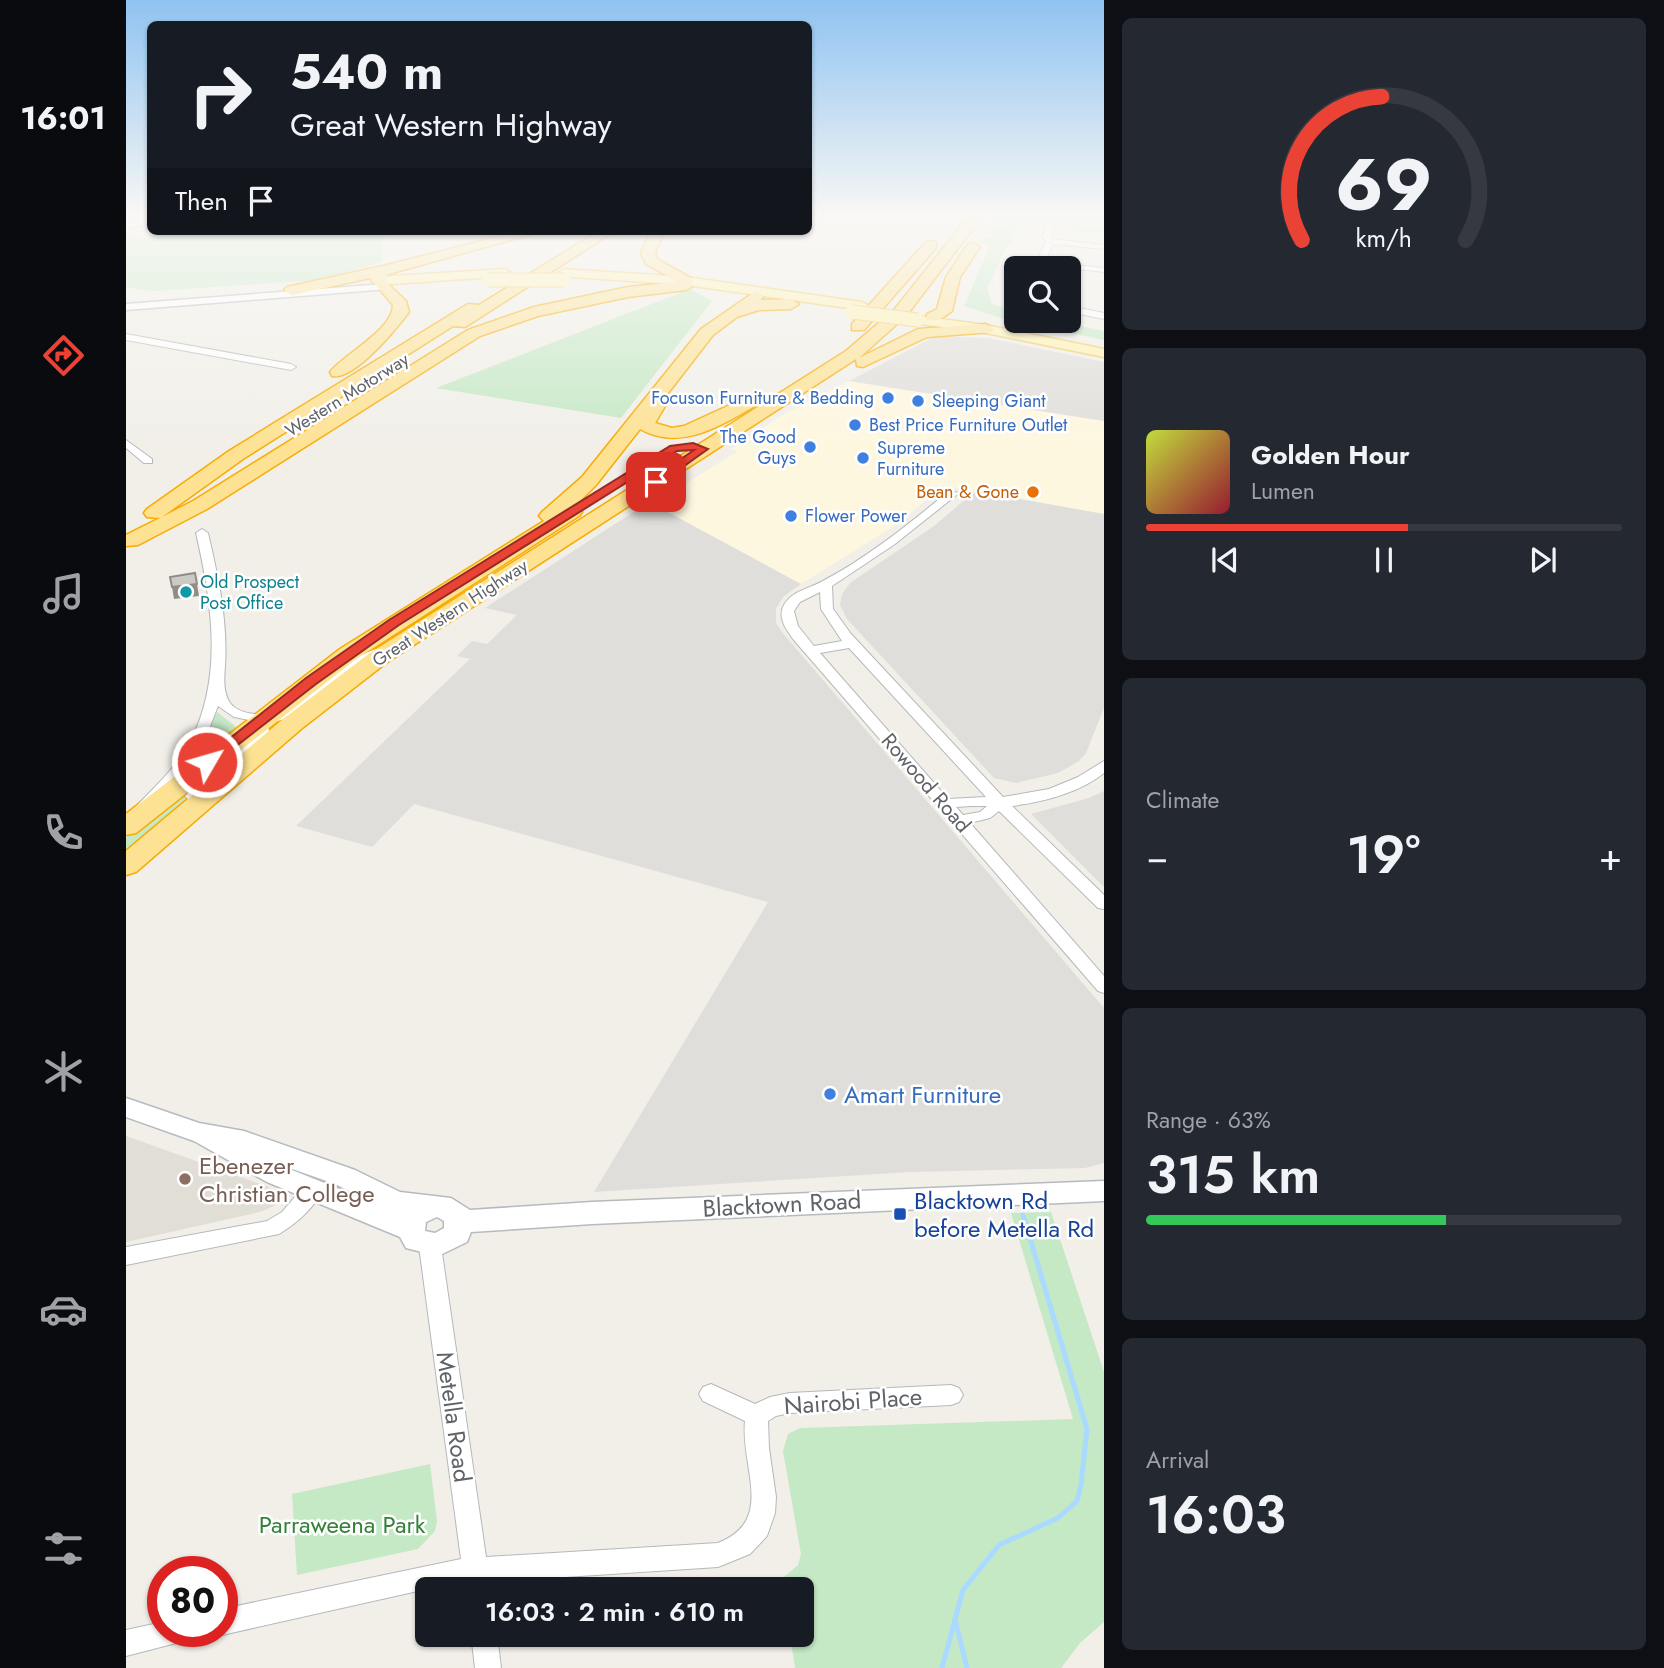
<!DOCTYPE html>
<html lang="en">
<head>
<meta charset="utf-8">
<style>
  :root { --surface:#171b24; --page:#242831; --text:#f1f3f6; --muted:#9ea1a6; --line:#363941; --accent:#ea4335 }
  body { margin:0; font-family:Jost,sans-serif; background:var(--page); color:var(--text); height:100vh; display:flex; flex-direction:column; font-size:26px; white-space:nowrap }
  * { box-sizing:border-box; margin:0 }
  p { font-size:23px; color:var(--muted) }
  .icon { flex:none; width:38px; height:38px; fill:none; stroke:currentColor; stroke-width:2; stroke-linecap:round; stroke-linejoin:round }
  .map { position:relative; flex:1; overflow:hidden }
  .side { display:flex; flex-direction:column; gap:18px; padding:18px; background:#0d0f14; width:560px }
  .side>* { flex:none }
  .hud { position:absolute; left:21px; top:21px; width:665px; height:214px; border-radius:10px; box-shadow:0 2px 5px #0004; background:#171b24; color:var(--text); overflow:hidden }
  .controls { position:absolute; left:878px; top:256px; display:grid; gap:14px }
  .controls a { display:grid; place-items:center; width:77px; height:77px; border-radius:10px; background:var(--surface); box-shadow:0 2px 5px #0004; font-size:35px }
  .speed { position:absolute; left:21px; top:1556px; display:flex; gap:14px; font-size:35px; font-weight:700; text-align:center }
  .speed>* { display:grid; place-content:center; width:91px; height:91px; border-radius:50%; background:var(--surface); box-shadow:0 2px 5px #0004; line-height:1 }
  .speed .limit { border:10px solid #d22; background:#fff; color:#111 }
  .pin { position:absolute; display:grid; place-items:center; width:60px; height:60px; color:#fff; margin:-30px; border-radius:14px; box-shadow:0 4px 10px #0006 }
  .me { position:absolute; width:77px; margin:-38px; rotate:52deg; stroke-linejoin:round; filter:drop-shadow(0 0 5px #0008) }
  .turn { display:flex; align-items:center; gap:24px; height:147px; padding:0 28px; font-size:32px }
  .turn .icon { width:91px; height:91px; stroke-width:2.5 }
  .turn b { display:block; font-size:49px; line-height:60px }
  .then { display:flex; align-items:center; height:66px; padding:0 28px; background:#0003; gap:14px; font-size:26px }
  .big { font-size:52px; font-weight:600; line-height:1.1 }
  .side .card { flex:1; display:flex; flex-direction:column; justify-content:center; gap:10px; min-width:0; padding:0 24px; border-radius:10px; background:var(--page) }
  .side .dial { align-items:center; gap:0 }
  .dial svg { height:182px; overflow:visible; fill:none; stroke:var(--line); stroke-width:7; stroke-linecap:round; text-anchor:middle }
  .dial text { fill:var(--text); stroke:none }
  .song { display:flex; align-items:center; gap:21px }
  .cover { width:84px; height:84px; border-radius:10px; background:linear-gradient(135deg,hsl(70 70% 55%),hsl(350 70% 35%)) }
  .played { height:7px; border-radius:4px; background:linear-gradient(90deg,var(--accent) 55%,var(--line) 55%) }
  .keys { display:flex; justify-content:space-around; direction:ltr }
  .heat { display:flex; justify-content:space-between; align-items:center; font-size:38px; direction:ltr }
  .charge { height:10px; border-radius:5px; background:linear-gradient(90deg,#34c759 63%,var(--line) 0) }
  .trip { position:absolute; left:289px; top:1577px; width:399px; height:70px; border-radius:10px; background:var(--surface); box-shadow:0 2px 5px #0004; font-weight:600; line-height:70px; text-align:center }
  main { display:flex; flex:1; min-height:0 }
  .menu { display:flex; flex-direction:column; width:126px; justify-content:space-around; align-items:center; background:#090b0e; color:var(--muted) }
  .menu .icon { width:49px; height:49px }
  .menu .active { color:var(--accent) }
  .menu b { font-size:32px; color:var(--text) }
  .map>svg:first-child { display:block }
</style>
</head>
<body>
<main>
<nav class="menu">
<b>16:01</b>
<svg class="icon active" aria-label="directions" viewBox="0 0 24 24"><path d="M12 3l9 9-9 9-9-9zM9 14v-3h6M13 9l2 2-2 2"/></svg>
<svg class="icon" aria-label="music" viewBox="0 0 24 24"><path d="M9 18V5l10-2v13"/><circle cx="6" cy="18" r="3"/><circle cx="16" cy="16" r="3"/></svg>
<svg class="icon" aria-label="phone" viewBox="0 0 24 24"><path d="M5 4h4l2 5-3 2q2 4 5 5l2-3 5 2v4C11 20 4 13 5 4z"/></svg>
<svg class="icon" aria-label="climate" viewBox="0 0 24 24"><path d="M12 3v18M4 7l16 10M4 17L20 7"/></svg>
<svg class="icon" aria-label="car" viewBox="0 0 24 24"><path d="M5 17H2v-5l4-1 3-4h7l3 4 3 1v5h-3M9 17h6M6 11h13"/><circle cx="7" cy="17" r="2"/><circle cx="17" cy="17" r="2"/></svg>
<svg class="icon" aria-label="filters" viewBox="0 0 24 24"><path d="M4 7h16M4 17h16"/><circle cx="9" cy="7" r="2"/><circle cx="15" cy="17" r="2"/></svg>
</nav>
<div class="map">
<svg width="978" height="1668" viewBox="0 0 978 1668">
  <rect width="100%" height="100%" fill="#f1efe8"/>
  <path fill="#fef7e0" d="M723,381L978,421V514L817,486L773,523L675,584L527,504L612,451L605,449L655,416Z"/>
  <path fill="#e0deda" d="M810,336L862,338L978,362V421L723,381Z
    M849,491L978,514V708L960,753L953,761L932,773L890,783L868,778L721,619L714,605L716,594L724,583L808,526Z
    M523,502L675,584L658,596L650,608V623L655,631L978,1008V1163L959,1168L784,1172L468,1192L642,902L288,804L246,847L170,826L344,659L331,656L346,641L361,644L391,615L359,608Z
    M978,791V887L905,814L963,798Z"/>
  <path fill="#e1ded6" d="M0,1136L151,1190L154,1197L150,1205L134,1212L0,1242Z"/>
  <path fill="#c5e8c5" d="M875,217H978V234L892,225L885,237L888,242L882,244L861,288L866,304L891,312V320H925L978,331V340L878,319L838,306L864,246L849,241L868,237L861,230Z
    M27,231H266L257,239L256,262L194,280L26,291L0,287V235L13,239L33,233Z
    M564,289L586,301L495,418L310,388Z
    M91,712L113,729L68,765L53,773Z
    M107,751L111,752L0,853V838Z
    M925,1212L978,1372V1622L954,1643L935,1668H669L664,1635L676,1634V1589H658L657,1578L672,1565L675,1554L657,1451L662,1434L674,1428L947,1419L885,1213Z
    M304,1464L311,1521L309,1531L292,1549L171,1575L166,1494Z"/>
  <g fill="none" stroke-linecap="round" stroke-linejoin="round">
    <path stroke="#aadaff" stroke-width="5" d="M829,1619L841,1668
      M816,1668L837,1590L873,1545L932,1518L951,1501L955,1485L961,1429L897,1215"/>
    <g stroke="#b5b8bc" stroke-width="2">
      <path id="street" d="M922,225L929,227L924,237L926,239L978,245V249L927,244L919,262L978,268V272L943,268H908L920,241L916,237Z
        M943,306L978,313V319L943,312Z
        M0,334L165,364L170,367L165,370L0,340Z
        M0,440L26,459V463H18L0,448Z
        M823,491L833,493L769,544L706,586L707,609L725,634L877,797L923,789L952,777L978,761V773C953,793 917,802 886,806L978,895V909L972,908L873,811L864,818L844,823L978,976V993L972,991L667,639C660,629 651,617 658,605C666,591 682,589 695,582C741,558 783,524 823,491ZM694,592L695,609L716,641L688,646L672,626L668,611L674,602ZM723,648L860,797L822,799L694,653ZM845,806H861L854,812L837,815L830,807Z
        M76,529L82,533C92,576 102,621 99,666C98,678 97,692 104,703C115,717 146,717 159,709C191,689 217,658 254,648L261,652L237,664L168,716L142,724L143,732L137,740L72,799H62L59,796L62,793L129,732L128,721L108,717L92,706L77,744L69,756L6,830L0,832V817C21,794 48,771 63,744C98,678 86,603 70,533Z
        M187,1182L194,1184L197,1190C187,1209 171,1223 153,1234L0,1265V1247L141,1221L156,1212L180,1184Z
        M304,1238L312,1240L315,1246L360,1557L592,1543C650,1520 614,1467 619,1421L577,1401L573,1394L577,1387L585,1384L629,1404L644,1397L664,1393L825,1385L833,1388L837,1395L833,1402L825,1405L664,1413L650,1416L642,1421L643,1448L650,1497L649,1513L641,1536L624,1554L592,1567L364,1582L365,1589H339L338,1583L323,1584L96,1635L87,1631H96V1609L335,1559L293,1246L296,1240Z
        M37,1622V1631H66L62,1640L0,1656V1630Z
        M345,1634H371L375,1668H349Z"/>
    </g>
    <g stroke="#b6babf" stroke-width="3">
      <path id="secondary" d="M24,217V223L0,229V223Z
        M258,284L264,287L262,289L0,310V304Z
        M0,1098L73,1123L118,1131L229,1170L274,1192L325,1198L344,1210L466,1202L978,1181V1201L466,1224L345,1232L341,1242L312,1256L280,1248L274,1237L141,1182L68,1141L0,1117ZM155,1165L209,1184L241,1200L161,1168ZM311,1217L318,1221V1228L309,1233L299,1231L300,1222Z"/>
    </g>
    <g stroke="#f2c960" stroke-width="3">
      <path id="primary" d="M379,269L385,273L384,276L251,285L245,281L251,277Z
        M438,269L560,277L736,302L743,306L736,310L560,285L433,276L432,273Z
        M792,316L860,325L978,349V357L860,333L787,323V317Z"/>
    </g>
    <g stroke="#f9ab00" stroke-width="3">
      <path id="highway" d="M842,217H856L780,316L733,358L792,329L860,324L868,329L866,332L801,337L737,367L731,366L730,359L260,663L175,729L10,872L0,875V851L157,719L244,653L720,351L768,310Z
        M394,231H417L263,274L258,280L280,301L283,312C270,329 228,381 206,376L204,372C218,354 267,330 267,305L244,278L166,295L158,290L161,287L257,266Z
        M473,231H489L339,327L327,326L117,459L36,517L67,501L342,330L408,307L502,287L552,282L520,264L515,253L524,231H538L529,253L531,259L565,278L567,286L560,290L502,297L412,316L354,336L81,509L12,545L0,546V535L34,518L21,517L18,513L21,509L103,451L342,304L353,305Z
        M805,241L810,242V248L738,330H726V324L800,242Z
        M847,243L854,247L834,277L826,311L813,320H801V314L811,309L820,277L842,244Z
        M630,291L638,296L634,300L665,299L673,304L665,309L633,310L611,317L587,335L539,397L542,401L529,423L546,428L558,426L630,393L636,394L639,398L636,402C598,423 557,453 514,429L470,485L448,507L456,512L453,516L230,659L10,833L0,835V814L214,649L418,521L413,516L416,512L456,477L575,329Z"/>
    </g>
    <use href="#street" fill="#fff" fill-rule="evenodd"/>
    <use href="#secondary" fill="#fff" fill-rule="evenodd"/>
    <use href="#primary" fill="#fff2af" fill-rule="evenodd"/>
    <use href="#highway" fill="#fde293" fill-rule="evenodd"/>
    <g stroke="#f2c960" stroke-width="15" stroke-linecap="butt">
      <path id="primary-bridge" d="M362,280H438
        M726,312L792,320"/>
    </g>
    <use href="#primary-bridge" stroke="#fff2af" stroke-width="13"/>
  </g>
  <path fill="#8f8d8a" d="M71,584L73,596L48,599L46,587Z"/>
  <path fill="#cccac5" stroke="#8f8d8a" stroke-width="2" d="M69,573L71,584L46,587L44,577Z"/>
  <linearGradient id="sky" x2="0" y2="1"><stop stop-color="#8fc3f1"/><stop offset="0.48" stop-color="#f9f8f5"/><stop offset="1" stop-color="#f9f8f5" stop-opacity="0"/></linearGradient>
  <rect width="978" height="450" fill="url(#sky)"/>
  <path fill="#ea4335" stroke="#982c22" stroke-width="2" d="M567,443L582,449L533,484H526V479L568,450L551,451L273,625L190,684L86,765H76L74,762L180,678L263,620L544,446Z"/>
  <g fill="#3f7fe0" stroke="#fff" stroke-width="2.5">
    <circle cx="762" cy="398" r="7"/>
    <circle cx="792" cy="401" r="7"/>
    <circle cx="729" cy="425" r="7"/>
    <circle cx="684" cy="447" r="7"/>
    <circle cx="737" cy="458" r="7"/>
    <circle cx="665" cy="516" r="7"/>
    <circle cx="704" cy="1094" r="7"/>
  </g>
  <circle fill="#e8710a" stroke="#fff" stroke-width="2.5" cx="907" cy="492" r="7"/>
  <circle fill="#0f9aa8" stroke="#fff" stroke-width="2.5" cx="60" cy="592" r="7"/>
  <circle fill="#8d6e63" stroke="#fff" stroke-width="2.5" cx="59" cy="1179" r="7"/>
  <rect fill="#1a4fb4" stroke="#fff" stroke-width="2.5" x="767" y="1207" width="14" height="14" rx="3.5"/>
  <g text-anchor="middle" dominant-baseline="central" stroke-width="5" stroke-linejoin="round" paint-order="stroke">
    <g font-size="18" fill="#5f6368" stroke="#fff">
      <text transform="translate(221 395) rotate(-32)">Western Motorway</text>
      <text transform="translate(324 613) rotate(-33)">Great Western Highway</text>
    </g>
    <g font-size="18" fill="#366cbe" stroke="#fff" text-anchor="start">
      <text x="748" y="398" text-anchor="end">Focuson Furniture &amp; Bedding</text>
      <text x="806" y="401">Sleeping Giant</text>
      <text x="743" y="425">Best Price Furniture Outlet</text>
      <text x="670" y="437" text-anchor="end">The Good<tspan x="670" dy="21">Guys</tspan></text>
      <text x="751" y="448">Supreme<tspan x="751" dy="21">Furniture</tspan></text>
      <text x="679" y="516">Flower Power</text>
    </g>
    <g font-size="18" fill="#c56008" stroke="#fff" text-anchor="end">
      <text x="893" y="492">Bean &amp; Gone</text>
    </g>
    <g font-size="18" fill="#0d838f" stroke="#fff" text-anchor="start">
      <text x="74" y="582">Old Prospect<tspan x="74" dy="21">Post Office</tspan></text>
    </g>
    <g font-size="21" fill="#5f6368" stroke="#fff">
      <text transform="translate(800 783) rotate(49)">Rowood Road</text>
    </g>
    <g font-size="24" fill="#366cbe" stroke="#fff" text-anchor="start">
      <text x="718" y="1094">Amart Furniture</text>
    </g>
    <g font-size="24" fill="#785e54" stroke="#fff" text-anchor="start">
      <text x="73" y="1165">Ebenezer<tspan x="73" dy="28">Christian College</tspan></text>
    </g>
    <g font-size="24" fill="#164399" stroke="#fff" text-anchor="start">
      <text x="788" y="1200">Blacktown Rd<tspan x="788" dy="28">before Metella Rd</tspan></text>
    </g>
    <g font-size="24" fill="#5f6368" stroke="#fff">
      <text transform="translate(656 1204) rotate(-3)">Blacktown Road</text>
      <text transform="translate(727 1401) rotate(-4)">Nairobi Place</text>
      <text transform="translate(328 1417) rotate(82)">Metella Road</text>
    </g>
    <g font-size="24" fill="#348238" stroke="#fff">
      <text x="216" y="1524">Parraweena Park</text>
    </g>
  </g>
</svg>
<div class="controls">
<a><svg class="icon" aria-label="search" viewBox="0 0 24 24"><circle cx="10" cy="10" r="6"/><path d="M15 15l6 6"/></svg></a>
</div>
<div class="speed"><div class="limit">80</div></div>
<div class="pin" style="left:530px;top:482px;background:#d93025"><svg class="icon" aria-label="arrive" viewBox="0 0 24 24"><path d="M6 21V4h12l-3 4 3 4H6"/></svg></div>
<svg class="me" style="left:81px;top:762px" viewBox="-20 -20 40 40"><circle r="17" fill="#ea4335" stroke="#fff" stroke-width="3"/><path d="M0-11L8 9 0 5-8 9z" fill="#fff"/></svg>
<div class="trip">16:03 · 2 min · 610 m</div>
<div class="hud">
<div class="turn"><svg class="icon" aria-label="right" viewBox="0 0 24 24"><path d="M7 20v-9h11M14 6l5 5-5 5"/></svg><div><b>540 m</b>Great Western Highway</div></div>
<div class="then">Then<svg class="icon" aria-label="arrive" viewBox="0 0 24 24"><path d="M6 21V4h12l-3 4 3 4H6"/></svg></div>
</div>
</div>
<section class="side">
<div class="card dial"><svg viewBox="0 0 100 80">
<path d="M14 69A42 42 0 1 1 86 69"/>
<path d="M14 69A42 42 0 0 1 49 6" stroke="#ea4335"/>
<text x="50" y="56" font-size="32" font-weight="700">69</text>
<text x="50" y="72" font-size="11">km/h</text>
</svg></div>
<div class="card">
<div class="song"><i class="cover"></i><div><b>Golden Hour</b><p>Lumen</p></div></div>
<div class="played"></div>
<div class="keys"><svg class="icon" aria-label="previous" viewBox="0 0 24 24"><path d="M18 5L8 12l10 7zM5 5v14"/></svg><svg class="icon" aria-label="pause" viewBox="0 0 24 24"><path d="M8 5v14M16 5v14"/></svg><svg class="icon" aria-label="next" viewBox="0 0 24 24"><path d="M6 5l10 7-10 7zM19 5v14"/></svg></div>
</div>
<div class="card"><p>Climate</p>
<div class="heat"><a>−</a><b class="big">19°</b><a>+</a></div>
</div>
<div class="card"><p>Range · 63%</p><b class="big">315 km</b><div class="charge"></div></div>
<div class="card"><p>Arrival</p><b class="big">16:03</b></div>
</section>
</main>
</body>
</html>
